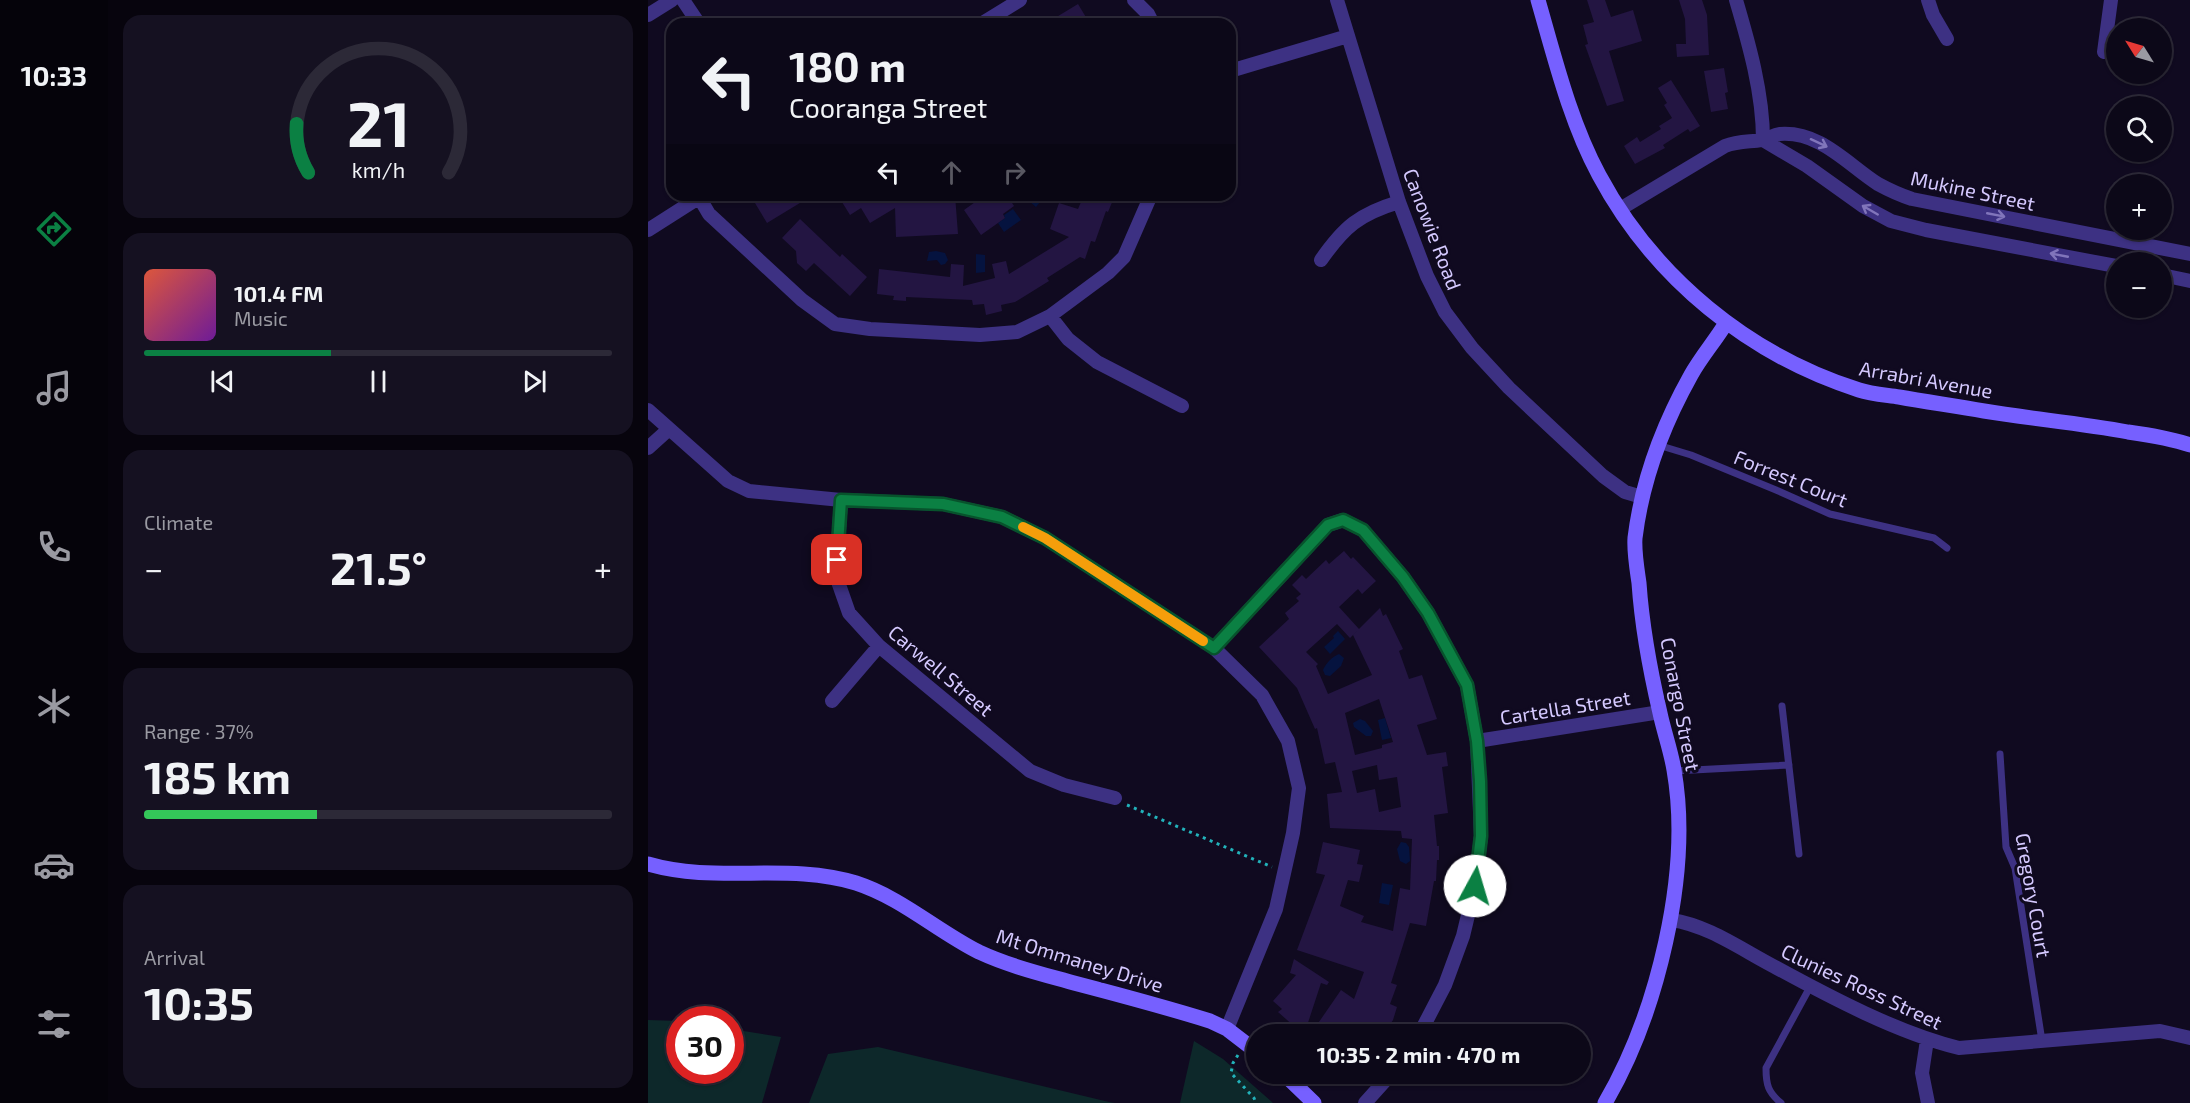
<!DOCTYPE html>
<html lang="en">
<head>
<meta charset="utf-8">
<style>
  :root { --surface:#0c0818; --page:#151121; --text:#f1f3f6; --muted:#9a9aa2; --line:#2c2937; --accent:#0b8043 }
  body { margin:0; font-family:"Exo 2",sans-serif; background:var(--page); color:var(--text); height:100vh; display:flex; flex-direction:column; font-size:22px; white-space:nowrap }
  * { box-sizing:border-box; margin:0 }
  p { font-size:20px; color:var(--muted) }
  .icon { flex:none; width:33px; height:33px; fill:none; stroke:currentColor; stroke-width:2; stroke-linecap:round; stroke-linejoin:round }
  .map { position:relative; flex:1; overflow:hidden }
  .side { display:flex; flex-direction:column; gap:15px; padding:15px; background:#07040d; width:540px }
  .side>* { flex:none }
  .banner { position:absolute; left:18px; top:18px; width:570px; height:183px; border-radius:18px; box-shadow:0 2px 4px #0004,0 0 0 2px var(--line); background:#0c0818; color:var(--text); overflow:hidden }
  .needle { width:39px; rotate:307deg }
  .controls { position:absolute; left:1458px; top:18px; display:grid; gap:12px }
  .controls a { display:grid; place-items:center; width:66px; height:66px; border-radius:50%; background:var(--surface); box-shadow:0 2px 4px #0004,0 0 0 2px var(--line); font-size:30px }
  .speed { position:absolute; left:18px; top:1006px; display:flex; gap:12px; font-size:30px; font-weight:700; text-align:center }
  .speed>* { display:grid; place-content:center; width:78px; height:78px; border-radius:50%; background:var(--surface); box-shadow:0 2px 4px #0004,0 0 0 2px var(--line); line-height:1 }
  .speed .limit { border:9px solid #d22; background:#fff; color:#111 }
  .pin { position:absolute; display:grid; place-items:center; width:51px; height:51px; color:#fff; margin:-26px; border-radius:12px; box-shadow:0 3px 9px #0006 }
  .me { position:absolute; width:66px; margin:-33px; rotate:6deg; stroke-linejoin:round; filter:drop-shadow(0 0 4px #0008) }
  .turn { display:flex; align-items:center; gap:21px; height:126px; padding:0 24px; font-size:27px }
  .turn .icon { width:78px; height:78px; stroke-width:2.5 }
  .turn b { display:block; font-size:42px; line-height:51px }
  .lanes { display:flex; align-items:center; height:57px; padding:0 24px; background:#0003; justify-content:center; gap:30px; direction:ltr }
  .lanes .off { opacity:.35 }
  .big { font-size:45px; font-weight:700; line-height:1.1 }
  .side .card { flex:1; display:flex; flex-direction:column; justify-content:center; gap:9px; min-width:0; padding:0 21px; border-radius:18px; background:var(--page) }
  .side .dial { align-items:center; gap:0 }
  .dial svg { height:156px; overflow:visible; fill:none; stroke:var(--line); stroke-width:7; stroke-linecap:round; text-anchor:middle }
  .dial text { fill:var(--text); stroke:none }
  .song { display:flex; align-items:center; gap:18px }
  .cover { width:72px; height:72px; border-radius:9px; background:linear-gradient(135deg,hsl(10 70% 55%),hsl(280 70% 35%)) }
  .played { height:6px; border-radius:3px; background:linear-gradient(90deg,var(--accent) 40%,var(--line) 40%) }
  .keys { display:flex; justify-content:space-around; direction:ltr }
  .heat { display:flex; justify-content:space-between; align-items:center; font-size:33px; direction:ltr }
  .charge { height:9px; border-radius:4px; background:linear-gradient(90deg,#34c759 37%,var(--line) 0) }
  .trip { position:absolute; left:598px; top:1024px; width:345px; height:60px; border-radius:30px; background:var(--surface); box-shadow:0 2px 4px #0004,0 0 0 2px var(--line); font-weight:700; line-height:60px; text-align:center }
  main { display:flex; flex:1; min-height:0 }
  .tab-bar { display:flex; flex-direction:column; width:108px; justify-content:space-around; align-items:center; background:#05030a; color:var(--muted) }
  .tab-bar .icon { width:42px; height:42px }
  .tab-bar .selected { color:var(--accent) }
  .tab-bar b { font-size:27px; color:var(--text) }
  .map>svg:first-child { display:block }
</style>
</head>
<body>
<main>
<nav class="tab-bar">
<b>10:33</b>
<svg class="icon selected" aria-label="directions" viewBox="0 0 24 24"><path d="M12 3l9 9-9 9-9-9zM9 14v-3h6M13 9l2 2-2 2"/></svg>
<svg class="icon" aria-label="music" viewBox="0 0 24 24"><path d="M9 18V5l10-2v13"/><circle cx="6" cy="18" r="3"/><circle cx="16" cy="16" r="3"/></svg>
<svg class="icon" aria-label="phone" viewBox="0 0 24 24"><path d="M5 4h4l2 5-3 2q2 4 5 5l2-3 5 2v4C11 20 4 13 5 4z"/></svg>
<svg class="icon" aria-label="climate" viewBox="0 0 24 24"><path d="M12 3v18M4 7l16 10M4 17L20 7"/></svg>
<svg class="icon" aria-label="car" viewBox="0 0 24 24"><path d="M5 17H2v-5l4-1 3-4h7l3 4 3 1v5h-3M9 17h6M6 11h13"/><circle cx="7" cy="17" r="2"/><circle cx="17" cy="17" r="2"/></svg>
<svg class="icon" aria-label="filters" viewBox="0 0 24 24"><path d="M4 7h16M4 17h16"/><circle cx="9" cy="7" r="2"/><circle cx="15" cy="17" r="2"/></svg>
</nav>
<section class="side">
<div class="card dial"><svg viewBox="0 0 100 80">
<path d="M14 69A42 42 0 1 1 86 69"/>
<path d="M14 69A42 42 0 0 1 8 44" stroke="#0b8043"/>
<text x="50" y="56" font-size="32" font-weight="700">21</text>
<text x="50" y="72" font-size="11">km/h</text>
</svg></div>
<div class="card">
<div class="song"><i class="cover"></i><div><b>101.4 FM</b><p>Music</p></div></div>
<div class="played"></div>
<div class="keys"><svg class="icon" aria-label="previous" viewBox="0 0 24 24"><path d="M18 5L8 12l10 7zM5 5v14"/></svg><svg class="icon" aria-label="pause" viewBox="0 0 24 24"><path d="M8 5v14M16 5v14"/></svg><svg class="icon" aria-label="next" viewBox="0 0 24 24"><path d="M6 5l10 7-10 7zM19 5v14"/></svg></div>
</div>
<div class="card"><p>Climate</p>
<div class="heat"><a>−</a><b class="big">21.5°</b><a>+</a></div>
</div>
<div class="card"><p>Range · 37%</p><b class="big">185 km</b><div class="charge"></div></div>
<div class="card"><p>Arrival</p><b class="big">10:35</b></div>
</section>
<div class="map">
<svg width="1542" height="1103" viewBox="0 0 1542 1103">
  <rect width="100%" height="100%" fill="#100a20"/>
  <path fill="#0d282a" d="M0,1020L31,1021L32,1071H82L83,1029L133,1037L114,1103H0Z
    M546,1041L575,1059L625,1103H532Z
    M230,1047L461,1102L467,1103H161L180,1054Z"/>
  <path fill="#05133f" d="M374,195H394L396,197L388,207Z
    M365,209L373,220L356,232L350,223L357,218L356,215Z
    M288,251L297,253L300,260L297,264L293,265L289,260L279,261L281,252Z
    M328,254L337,255V272L328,273Z
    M690,631L697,639L682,654L676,647L686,638L685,636Z
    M691,654L696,658L693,666L682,676L677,675L675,670C678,663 684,657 691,654Z
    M737,718L743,738L734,740L730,720Z
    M712,719L717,721L725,731L723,736H718L706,727L705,723Z
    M753,842L758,843L761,847L762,861L758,864L752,861L749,849Z
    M734,883L745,885L741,905L731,903Z"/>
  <path fill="#231542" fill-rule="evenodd" d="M939,0H957L963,17L985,10L994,41L961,51L976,101L959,106L937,45L940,44L935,25L946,22Z
    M1031,0H1054L1059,15L1061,55L1029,57L1028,44H1038L1037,19Z
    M430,4L442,24H397Z
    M1076,68L1080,92L1077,93L1080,109L1063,112L1056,71Z
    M1023,80L1052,126L1042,132L1040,129L1015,145L1017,148L987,164L976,146L989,137L992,142L1013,129L1011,126L1024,118L1016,105L1019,103L1010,88Z
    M119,195H165L119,223L107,203Z
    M196,195H307L310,234L248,237L247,208L222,223L213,208L202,215L194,202L199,199Z
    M337,195H359L366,206L355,214L357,218L333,235L316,210Z
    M436,195H467L460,212L458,211L447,242L443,241L437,259L432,257L399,278L401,281L367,302L353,305L354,311L338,315L336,304L325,305L324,300L258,297V301L245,300L246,296L229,294L231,269L302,277L303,264L316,265L315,286L347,278L344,264L358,261L361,274L421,237L402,229L411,203L430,209Z
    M152,219L192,257L194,254L219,277L202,296L166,263L158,271L149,263L148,251L134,238Z
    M696,551L703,559L705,557L728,581L714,594L710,589L691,607L711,629L732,608L735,616L738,614L755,649L751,651L761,679L774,675L789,719L769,725L779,755L798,752L800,766L794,767L800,813L786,815L789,846H791V860H789L788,881H786L778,926L762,923L743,983L749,985L742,1004L749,1007L745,1020L735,1035H662L693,990L706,999L716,972L649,950L677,875L668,873L675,842L712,850L709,864L715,865L711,882L700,880L692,906L716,916L713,922L745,931L752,888L762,890L764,839L754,838L753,831L682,828L679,794L694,792L687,762L677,764L669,728L667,729L649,688L611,647L641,619L637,613L651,601L648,598L653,594L644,585L654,575L658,579L678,560L681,564ZM689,624L702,638L710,630L705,635L724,675L680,694L668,666L670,664L658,652ZM731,699L745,742L734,745V748L707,755L697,713ZM729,765L731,780L749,777L753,807L731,812L727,789L709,793L704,771Z
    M646,959L681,982L679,985L673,983L656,1035L630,1012L634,1009L625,1001L648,975L642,973Z"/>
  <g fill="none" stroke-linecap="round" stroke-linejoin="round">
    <path stroke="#22b2ba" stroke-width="3" stroke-dasharray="3 4.5" stroke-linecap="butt" d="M479,805L624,867
      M590,1055L585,1063L583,1073L606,1098L608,1103"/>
    <path stroke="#3d3183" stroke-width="7" d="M1010,445L1043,455L1128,490L1182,514L1286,538L1299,548
      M1134,706L1151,854
      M1352,754L1358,847L1367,868L1394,1041
      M1026,771L1141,765
      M1133,1103C1120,1092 1118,1085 1118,1068L1162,987"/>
    <path stroke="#3d3183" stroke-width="14" d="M35,0L51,24
      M486,0L500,14L505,24
      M689,0L751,202L779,276L797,312L824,348L861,388L955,476L977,492L994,497
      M1088,0C1101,44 1115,93 1115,140
      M1280,0L1285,15L1299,39
      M0,15L24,0
      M333,24L372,0
      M1456,52L1463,0
      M582,71L700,36
      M1115,140L1159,166L1215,206L1243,221L1278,230L1468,266
      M51,197L61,214L154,300L187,324L222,329L332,335L369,332L402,316L460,273L476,257L503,195
      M972,209L1077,146C1090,141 1101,142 1114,140C1120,139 1125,135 1132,134C1172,131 1199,164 1230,184C1241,190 1252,195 1264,199L1542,254
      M0,230L55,195
      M673,260C696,227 711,214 751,202
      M1514,275L1542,281
      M402,316L420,339L449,362L534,406
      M0,410L80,481L101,491L193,500L295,504L354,517L397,538L566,648L614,695L640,741L651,788L645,833L628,909L579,1029
      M0,448L21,429
      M193,500L188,576L201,613L231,646L382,771L416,785L467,798
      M566,648L680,525L695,520L715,530L755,577L780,613L819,685L829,741L833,836L827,886L815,936L797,985L771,1035
      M184,701L231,646
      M829,741L1012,712
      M1023,920C1060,925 1094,950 1127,967C1182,997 1250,1033 1311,1048L1512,1031L1542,1038
      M1279,1040L1274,1073L1280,1103
      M717,1103L743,1074"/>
    <path stroke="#7660ff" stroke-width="15" d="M890,0C907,59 922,121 951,175C1006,278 1101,355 1211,390C1223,394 1238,395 1251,397C1279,402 1308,406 1336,411C1384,419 1432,423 1480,432C1501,435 1522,438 1542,445
      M0,864C68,884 140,862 208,883C254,898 289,931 331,952C361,966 394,974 426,983C472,995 517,1007 562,1021L579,1029L609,1052
      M636,1074L666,1103
      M957,1103C1009,1014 1044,873 1026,770C1023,751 1016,732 1012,713C1002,670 994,627 991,583C989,569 986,552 987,538C994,481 1015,425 1043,375C1053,357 1067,341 1078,323"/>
  </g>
  <defs><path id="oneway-shaft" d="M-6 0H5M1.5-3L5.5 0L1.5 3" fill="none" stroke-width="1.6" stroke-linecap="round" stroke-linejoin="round" transform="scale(1.5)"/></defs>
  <g stroke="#8175bb">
    <use href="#oneway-shaft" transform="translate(1171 143) rotate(25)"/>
    <use href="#oneway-shaft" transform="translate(1222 210) rotate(-150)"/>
    <use href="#oneway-shaft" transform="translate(1348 215) rotate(11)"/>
    <use href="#oneway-shaft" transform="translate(1411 255) rotate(-169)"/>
  </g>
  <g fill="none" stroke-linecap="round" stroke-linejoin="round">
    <g stroke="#07532c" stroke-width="15">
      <path id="route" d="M189,560L193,500L295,504L354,517L397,538L566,648L680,525L695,520L715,530L755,577L780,613L819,685L829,741L832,781L833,836L827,886"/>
    </g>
    <use href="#route" stroke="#0b8043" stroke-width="10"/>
    <path stroke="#f59e0b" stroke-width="10" d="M375,527L397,538L555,641"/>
  </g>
  <g text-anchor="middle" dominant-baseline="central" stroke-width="6" stroke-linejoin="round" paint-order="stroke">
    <g font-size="20" fill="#d5c9ff" stroke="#100a20">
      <text transform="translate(1325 190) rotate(12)">Mukine Street</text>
      <text transform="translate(785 229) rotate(69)">Canowie Road</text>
      <text transform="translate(1278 379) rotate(10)">Arrabri Avenue</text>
      <text transform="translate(1143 478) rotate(22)">Forrest Court</text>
      <text transform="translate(293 670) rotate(40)">Carwell Street</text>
      <text transform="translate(1033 704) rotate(79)">Conargo Street</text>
      <text transform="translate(917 707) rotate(-9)">Cartella Street</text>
      <text transform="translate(1386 895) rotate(80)">Gregory Court</text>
      <text transform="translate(432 960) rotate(17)">Mt Ommaney Drive</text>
      <text transform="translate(1214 986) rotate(25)">Clunies Ross Street</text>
    </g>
  </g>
</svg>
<div class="controls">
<a><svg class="needle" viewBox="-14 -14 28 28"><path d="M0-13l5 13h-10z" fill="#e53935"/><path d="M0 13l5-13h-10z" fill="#9a9aa2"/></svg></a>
<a><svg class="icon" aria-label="search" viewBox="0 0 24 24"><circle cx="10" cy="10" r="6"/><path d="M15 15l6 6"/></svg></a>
<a>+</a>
<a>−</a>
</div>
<div class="speed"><div class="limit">30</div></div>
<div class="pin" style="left:189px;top:560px;background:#d93025"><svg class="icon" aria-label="arrive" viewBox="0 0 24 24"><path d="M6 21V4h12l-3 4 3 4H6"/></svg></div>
<svg class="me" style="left:827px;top:886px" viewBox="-20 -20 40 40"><circle r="19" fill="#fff"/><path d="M0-13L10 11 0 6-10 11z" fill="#0b8043"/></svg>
<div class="trip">10:35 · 2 min · 470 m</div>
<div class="banner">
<div class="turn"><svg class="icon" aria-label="left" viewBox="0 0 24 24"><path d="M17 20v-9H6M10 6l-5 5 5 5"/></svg><div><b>180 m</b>Cooranga Street</div></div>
<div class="lanes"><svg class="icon" aria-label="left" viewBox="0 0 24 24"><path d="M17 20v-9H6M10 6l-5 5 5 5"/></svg><svg class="icon off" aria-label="ahead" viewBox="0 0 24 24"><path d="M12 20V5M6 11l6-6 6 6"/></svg><svg class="icon off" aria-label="right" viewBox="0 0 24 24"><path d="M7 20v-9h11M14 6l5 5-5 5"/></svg></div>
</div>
</div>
</main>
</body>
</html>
